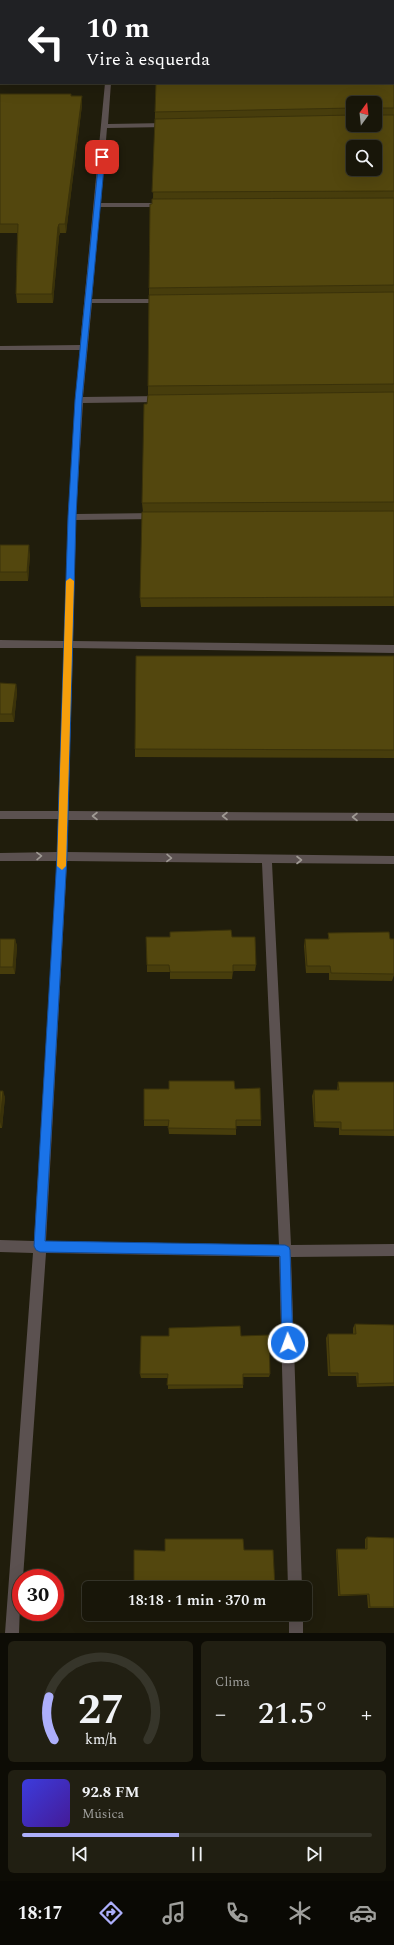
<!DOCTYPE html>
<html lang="pt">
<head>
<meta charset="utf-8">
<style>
  :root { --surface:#181609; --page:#211f12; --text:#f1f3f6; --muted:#9f9f9c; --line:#36352a; --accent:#adaffb }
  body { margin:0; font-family:Spectral,serif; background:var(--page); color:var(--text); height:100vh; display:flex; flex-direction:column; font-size:15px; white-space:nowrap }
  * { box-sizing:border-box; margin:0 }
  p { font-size:13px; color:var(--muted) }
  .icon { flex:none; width:22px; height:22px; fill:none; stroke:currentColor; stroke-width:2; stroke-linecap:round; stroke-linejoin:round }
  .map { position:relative; height:1633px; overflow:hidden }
  .sheet { display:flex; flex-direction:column; gap:8px; padding:8px; background:#0d0c05; flex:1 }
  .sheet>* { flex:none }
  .guide { position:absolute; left:0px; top:0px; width:394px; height:84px; box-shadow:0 4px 16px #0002,0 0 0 1px var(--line); background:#202124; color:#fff; overflow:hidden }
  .needle { width:26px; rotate:15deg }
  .fabs { position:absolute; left:346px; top:96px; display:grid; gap:8px }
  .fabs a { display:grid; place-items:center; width:36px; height:36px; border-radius:6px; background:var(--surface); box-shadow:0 4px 16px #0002,0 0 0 1px var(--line); font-size:20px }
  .speed { position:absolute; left:12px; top:1569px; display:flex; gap:8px; font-size:20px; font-weight:700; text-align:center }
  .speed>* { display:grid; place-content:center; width:52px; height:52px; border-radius:50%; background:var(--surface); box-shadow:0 4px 16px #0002,0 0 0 1px var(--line); line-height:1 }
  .speed .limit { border:6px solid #d22; background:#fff; color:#111 }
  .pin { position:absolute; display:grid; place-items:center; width:34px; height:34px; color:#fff; margin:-17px; border-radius:8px; box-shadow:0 2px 6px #0006 }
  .me { position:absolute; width:44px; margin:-22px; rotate:358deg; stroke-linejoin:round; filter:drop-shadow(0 0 3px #0008) }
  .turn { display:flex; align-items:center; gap:14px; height:84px; padding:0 20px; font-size:18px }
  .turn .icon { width:52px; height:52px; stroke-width:2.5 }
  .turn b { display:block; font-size:28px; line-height:34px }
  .big { font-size:30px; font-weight:600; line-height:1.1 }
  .sheet .widget { flex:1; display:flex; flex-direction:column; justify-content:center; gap:6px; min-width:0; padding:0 14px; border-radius:6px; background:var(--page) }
  .sheet .dial { align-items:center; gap:0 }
  .dial svg { height:104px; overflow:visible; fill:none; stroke:var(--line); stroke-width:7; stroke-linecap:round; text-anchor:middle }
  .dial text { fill:var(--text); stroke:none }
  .song { display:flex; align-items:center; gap:12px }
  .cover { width:48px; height:48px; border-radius:6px; background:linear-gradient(135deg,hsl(240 70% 55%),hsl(260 70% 35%)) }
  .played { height:4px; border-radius:2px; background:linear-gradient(90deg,var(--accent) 45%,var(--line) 45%) }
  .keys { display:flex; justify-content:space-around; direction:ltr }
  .heat { display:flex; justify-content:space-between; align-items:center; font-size:22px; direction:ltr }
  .sheet .tiles { flex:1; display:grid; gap:8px; grid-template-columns:1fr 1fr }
  .widget:last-child { grid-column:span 2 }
  .trip { position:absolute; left:82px; top:1581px; width:230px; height:40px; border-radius:6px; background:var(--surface); box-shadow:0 4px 16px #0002,0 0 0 1px var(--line); font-weight:600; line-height:40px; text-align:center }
  .menu { display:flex; height:64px; justify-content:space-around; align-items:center; background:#0a0904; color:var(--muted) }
  .menu .icon { width:28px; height:28px }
  .menu .current { color:var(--accent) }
  .menu b { font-size:18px; color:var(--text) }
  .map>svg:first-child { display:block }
</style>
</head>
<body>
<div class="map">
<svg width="394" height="1633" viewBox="0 0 394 1633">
  <rect width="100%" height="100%" fill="#201d0c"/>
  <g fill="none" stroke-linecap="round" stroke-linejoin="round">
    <path fill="#5b5150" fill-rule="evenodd" d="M108,0H114V1H108Z
      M0,49H1L0,59Z
      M0,81L1,83H4L3,84L0,85Z
      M105,83H111L108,124L167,123L170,125L167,127L107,128L101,203H163L167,205L163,207H100L92,299H162L166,301L162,303H92L83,397L161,396L165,399L161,402L83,403L76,514L156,513L160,516L156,519L76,520L73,641L394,645V653L73,648L68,811L394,813V821L68,820L67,852L394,856V864L272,863L291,1245L394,1244V1256L291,1257L302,1588H288L279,1257L46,1253L23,1578H21L19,1633H5L33,1253L0,1252V1240L34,1241L57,861H0V853L57,852L58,819H0V811H58L64,648H0V640L64,641L68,517L80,350H0V346L80,345ZM67,861L262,863L279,1245L46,1241Z
      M289,1614H303V1633H289Z"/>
  </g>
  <path fill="#473d0c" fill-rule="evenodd" d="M0,0H77V1H1V45H0Z
    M394,0V606L141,607L140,598L143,512L142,503L148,395L149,288L153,199L155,112L393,83V1ZM353,103L375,125H353Z
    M0,94L82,96V105L66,233H60L59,236L53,303H17L16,294L17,233H0Z
    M0,545L30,554L28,581H0Z
    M394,656V758L135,757V749Z
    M0,683L16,684L17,692L14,722H0Z
    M328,933L394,939V975L392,981L329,980V973H306L304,946L305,939H328Z
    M232,937L256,965L255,971H233L232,979H170V972H147V965Z
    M0,939H15L17,946L15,974H0Z
    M338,1082H394V1136L339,1135V1128L314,1127L312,1096L314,1090H337Z
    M235,1089L261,1120V1126H236V1135L169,1134L168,1126H144V1120Z
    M0,1091L5,1097L2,1128H0Z
    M355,1324L394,1325V1386L357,1387L356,1376H328L326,1338L328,1334H353V1328Z
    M241,1336L270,1374L269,1377H243V1388L168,1389V1378H141L140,1374Z
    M367,1537L394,1538V1608H368L367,1595L338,1596L336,1550L337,1549H365V1539Z"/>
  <path fill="#3a320a" d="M82,96V105L66,233L65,224Z
    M59,224L60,233L59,236L53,303L52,294L58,227Z
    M29,545L30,554L28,581L27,572Z
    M16,684L17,692L14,722L12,714Z
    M15,939L17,946L15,974L13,967Z
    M3,1091L5,1097L2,1128L0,1122Z"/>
  <path fill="#53470e" stroke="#3a320a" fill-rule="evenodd" d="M0,0H76L75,1H79H1V36H0Z
    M158,0H394V37L393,38V1H158Z
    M393,43H394V108H376L375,115V103H353V108L155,112L156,83H393Z
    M0,94H71V96H82L65,224H59L58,227L52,294H16L18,224H0Z
    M353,115V125H375V115H394V191L152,192L155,119ZM353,147H375V169H353Z
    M394,198V285L149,288L150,204H152V199Z
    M394,292V384L148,386L149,295Z
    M394,392V502L142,503L144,404H147L148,395Z
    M394,511V597L140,598L142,512Z
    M0,545H29L27,572H0Z
    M136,656H394V750L135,749Z
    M0,683L16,684L12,714H0Z
    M231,930L232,937H255L256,965H233V972H170L169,965H147L146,937H170V932Z
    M389,932L390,939H394V974L331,973L330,966H307L305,939H329L328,933Z
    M0,939H15L13,967H0Z
    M169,1081H234L235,1089L260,1088L261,1120H236V1129L168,1128L169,1120H144V1089H169Z
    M338,1082H394V1130H341V1122H315L314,1090H339Z
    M0,1091H3L0,1122Z
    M355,1324L394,1325V1383L358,1384V1373H330L328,1334H356Z
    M240,1326L241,1336L269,1335L270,1374H243V1385H167L168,1374H140L141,1336H169V1328Z
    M367,1537L394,1538V1607H370L369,1594L340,1595L337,1549H367Z
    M165,1539H243L244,1550H273L275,1588H134V1550L165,1551Z"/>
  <defs><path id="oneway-chevron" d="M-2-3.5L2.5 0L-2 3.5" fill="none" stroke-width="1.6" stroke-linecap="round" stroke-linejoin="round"/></defs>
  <g stroke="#a09a94">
    <use href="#oneway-chevron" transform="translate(95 816) rotate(-180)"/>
    <use href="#oneway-chevron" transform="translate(225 816) rotate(-180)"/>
    <use href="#oneway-chevron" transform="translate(355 817) rotate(-180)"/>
    <use href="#oneway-chevron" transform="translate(39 856) rotate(-1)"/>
    <use href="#oneway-chevron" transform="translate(169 858) rotate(1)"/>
    <use href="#oneway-chevron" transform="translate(299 860)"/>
  </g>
  <path fill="#1a73e8" stroke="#114b97" d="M102,156L105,157L82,400L76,517L67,856L45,1241L285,1245L289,1247L290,1250L293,1343L292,1347L288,1348L284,1347L282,1343L280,1256L40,1252L36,1250L34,1246L57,856L68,517L75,400L99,157Z"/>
  <path fill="#f59e0b" d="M70,578L74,581L66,866L62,870L57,866L66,581Z"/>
</svg>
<div class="fabs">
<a><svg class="needle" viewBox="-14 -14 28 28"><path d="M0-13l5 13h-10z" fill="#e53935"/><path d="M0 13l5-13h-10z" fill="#9f9f9c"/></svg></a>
<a><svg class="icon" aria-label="search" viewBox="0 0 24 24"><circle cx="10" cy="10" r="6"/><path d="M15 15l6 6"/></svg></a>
</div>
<div class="speed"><div class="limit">30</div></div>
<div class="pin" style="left:102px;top:157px;background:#d93025"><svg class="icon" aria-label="arrive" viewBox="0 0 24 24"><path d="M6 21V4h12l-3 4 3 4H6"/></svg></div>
<svg class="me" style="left:288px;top:1343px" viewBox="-20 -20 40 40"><circle r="17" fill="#1a73e8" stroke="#fff" stroke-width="3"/><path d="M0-11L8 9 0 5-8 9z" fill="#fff"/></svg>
<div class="trip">18:18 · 1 min · 370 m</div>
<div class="guide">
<div class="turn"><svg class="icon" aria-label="left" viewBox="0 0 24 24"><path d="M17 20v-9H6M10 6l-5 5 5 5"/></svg><div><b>10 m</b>Vire à esquerda</div></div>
</div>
</div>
<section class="sheet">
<div class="tiles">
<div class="widget dial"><svg viewBox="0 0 100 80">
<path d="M14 69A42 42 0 1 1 86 69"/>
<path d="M14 69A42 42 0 0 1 10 36" stroke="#adaffb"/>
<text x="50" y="56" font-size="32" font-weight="700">27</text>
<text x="50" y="72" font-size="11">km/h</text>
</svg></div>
<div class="widget"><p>Clima</p>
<div class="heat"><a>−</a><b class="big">21.5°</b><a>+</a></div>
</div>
<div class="widget">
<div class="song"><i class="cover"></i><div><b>92.8 FM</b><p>Música</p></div></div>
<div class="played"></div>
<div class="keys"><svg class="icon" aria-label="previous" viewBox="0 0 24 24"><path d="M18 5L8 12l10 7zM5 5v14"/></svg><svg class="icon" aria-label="pause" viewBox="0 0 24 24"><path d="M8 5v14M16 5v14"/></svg><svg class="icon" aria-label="next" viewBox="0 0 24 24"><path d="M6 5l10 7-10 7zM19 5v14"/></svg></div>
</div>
</div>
</section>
<nav class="menu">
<b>18:17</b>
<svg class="icon current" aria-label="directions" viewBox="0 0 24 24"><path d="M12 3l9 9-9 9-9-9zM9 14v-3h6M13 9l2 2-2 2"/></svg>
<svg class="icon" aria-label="music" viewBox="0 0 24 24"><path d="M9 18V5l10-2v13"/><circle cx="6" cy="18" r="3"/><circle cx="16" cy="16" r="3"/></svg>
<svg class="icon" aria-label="phone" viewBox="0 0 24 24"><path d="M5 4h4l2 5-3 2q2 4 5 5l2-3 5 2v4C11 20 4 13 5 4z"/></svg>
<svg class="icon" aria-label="climate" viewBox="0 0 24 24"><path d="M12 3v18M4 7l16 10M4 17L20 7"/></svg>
<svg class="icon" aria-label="car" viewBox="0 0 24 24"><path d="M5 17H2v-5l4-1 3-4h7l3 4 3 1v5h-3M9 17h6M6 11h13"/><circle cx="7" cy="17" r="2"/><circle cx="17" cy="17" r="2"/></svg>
</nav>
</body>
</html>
